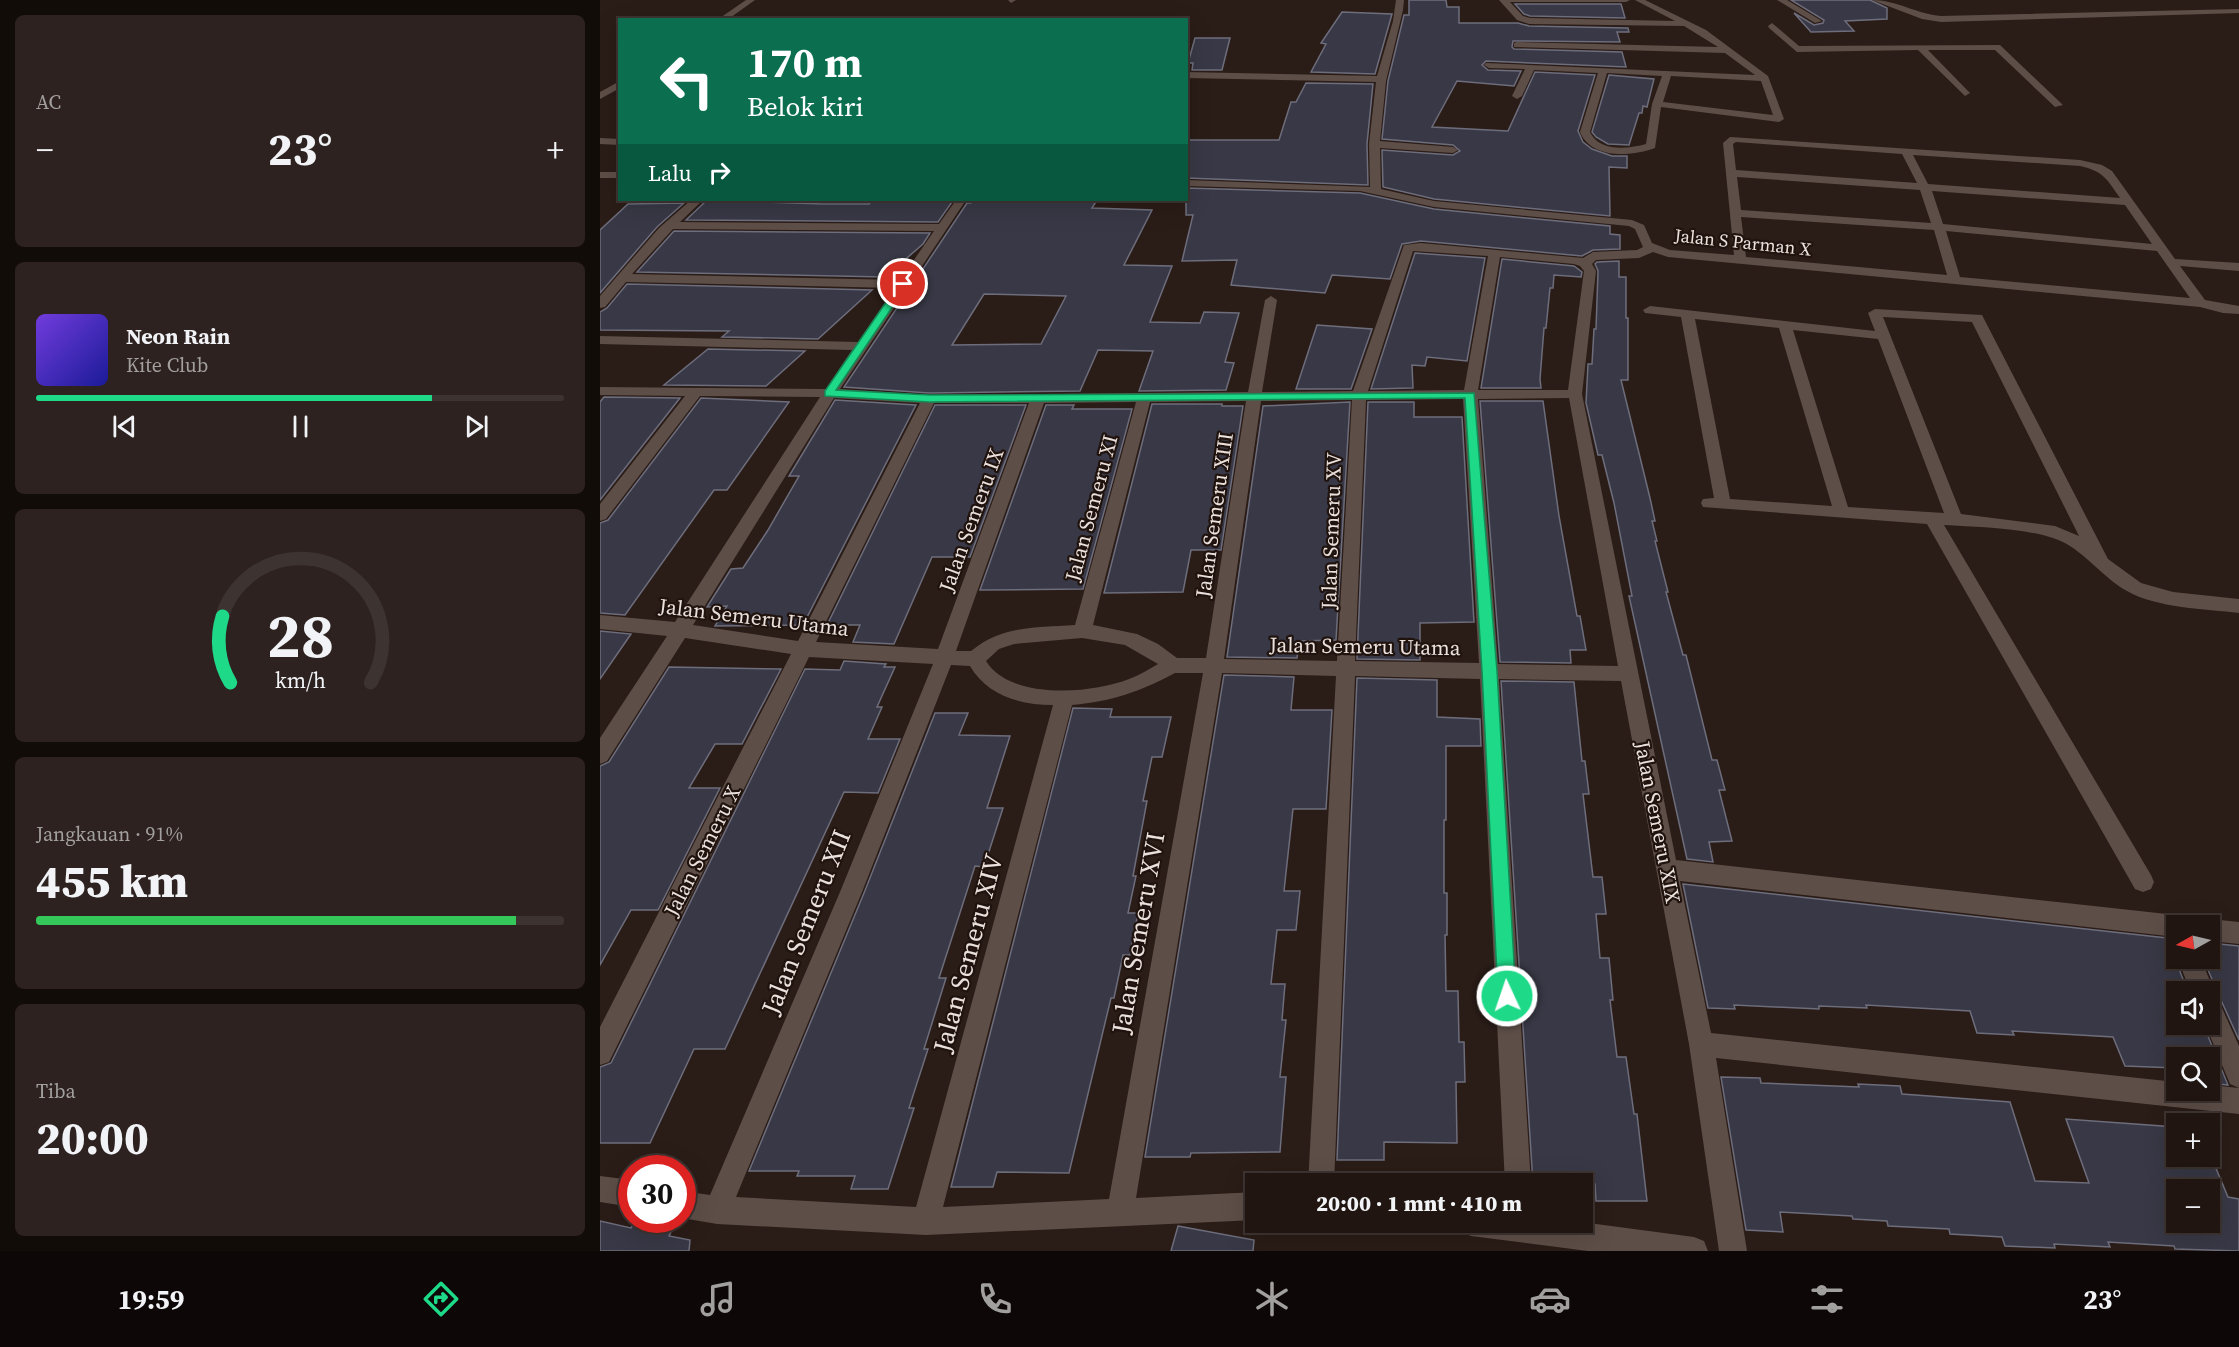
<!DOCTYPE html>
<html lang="id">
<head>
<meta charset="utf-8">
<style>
  :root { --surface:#201511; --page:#2d221f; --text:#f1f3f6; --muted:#a29f9f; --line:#3d3431; --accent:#1dd988 }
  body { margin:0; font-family:"Source Serif 4",serif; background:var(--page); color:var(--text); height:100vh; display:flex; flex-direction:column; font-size:22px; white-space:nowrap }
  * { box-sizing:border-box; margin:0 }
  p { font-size:20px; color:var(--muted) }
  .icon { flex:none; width:33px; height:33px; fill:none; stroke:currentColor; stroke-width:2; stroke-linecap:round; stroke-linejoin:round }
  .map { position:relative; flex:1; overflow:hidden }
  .sheet { display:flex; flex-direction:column; gap:15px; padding:15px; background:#120c09; width:600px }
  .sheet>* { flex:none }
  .top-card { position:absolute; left:18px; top:18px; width:570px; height:183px; border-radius:0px; box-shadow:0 6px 24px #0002,0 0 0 2px var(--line); background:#0b6e4f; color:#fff; overflow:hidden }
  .needle { width:39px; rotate:262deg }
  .fabs { position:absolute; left:1566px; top:915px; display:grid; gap:12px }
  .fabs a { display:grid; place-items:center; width:54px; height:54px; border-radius:0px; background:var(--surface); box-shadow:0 6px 24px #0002,0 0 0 2px var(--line); font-size:30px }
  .speed { position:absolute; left:18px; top:1155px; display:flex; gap:12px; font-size:30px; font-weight:700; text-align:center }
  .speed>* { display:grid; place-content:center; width:78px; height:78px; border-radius:50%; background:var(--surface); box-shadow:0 6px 24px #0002,0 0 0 2px var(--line); line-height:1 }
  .speed .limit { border:9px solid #d22; background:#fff; color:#111 }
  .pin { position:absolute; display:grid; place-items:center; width:51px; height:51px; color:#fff; margin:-26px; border:3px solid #fff; border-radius:50%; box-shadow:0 2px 6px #0007 }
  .me { position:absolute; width:66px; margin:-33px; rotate:357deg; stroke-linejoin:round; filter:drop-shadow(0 0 4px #0008) }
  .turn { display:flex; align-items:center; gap:21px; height:126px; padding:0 30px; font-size:27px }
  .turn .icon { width:78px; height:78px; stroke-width:2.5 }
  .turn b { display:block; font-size:42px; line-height:51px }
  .then { display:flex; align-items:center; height:57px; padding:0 30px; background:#0003; gap:12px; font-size:22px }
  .big { font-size:45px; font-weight:800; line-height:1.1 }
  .sheet .widget { flex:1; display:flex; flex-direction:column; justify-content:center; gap:9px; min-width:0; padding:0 21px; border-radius:9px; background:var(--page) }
  .sheet .dial { align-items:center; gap:0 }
  .dial svg { height:156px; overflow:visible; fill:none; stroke:var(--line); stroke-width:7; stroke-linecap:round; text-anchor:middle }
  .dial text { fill:var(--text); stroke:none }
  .song { display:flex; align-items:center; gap:18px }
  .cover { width:72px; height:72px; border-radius:9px; background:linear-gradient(135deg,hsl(260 70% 55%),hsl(240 70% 35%)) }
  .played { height:6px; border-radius:3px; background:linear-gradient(90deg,var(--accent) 75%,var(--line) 75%) }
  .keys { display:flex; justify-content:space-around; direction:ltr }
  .heat { display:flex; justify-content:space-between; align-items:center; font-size:33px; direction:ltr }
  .charge { height:9px; border-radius:4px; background:linear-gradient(90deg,#34c759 91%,var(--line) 0) }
  .trip { position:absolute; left:645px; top:1173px; width:348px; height:60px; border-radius:0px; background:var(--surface); box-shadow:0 6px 24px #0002,0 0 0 2px var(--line); font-weight:800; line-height:60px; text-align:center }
  .tab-bar { display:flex; height:96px; justify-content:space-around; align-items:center; background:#0d0807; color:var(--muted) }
  .tab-bar .icon { width:42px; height:42px }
  .tab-bar .active { color:var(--accent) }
  .tab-bar b { font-size:27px; color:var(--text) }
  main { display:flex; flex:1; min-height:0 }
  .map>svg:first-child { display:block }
</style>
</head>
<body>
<main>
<section class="sheet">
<div class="widget"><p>AC</p>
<div class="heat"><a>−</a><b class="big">23°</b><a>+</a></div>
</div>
<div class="widget">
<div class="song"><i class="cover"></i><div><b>Neon Rain</b><p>Kite Club</p></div></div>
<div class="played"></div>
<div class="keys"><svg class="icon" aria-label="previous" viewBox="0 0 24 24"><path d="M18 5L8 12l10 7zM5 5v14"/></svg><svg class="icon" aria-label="pause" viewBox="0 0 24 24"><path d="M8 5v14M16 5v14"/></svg><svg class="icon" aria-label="next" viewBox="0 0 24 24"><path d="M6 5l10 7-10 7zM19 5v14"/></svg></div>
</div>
<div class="widget dial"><svg viewBox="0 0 100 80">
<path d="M14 69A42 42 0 1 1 86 69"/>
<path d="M14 69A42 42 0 0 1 10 35" stroke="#1dd988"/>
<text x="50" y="56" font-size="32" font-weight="700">28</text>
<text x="50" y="72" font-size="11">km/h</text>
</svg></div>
<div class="widget"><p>Jangkauan · 91%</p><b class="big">455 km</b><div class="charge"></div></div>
<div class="widget"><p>Tiba</p><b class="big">20:00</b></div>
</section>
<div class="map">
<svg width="1639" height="1251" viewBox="0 0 1639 1251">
  <rect width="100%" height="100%" fill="#2a1c17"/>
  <path fill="#383846" stroke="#6d6d7c" stroke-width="1.5" fill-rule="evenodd" d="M809,0H846L847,7H859V23H918L929,26L1028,28L1029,32H1017L1020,42L913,41L912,47L914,49L1022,52L1026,67L886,61L882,65L888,70L921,71L914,86L857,81L832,127L908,131L935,72L995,75L978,131L983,142L992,149L1012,156H1027V168L1009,167L1010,216L834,199L783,187L782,150L853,155L860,151L853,145L782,139L788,81L804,15H809Z
    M1191,0H1270L1287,8V19L1245,21L1254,31L1211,32L1194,13L1214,25L1223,23L1224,20Z
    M915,4H1021L1025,18L930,16L924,14Z
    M742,12L792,14L775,74L711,72L726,44L721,43Z
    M595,38H630L622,70H592L593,63H588Z
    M1009,75L1054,79L1047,107L1043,106L1042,113H1039L1029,145L1008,144L996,137L992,132Z
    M706,83L773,84L767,144L768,185L586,178V140H679L691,102H696Z
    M586,188L760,193L834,209L1010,226V234L1020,235V249L993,250L982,256L821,241L802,244L790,279L732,275L725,293L631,285L637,260L582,261L593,215H586Z
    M107,200L223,204H269L271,201H296L352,202L338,222L86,220Z
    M373,200H497L492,208L552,210L524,265L572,266L550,322L600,323L604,312L639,313L625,362L634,363L626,390L539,391L553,351L498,350L480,391L329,393L244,387L367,203H371ZM384,294L466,296L441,344L352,345Z
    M84,203L57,227L0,293V230L28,204Z
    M74,231L330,233L323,244L285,277L37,272Z
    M815,253L885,258L867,361L827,357L825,366L812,365L813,388L771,389Z
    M902,259L974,266L982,272L981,277L954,275L953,288H950L946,328H944L940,379L941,388H881Z
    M1019,261V277H1026V318H1028V380H1021L1050,498L1055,521H1052L1057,541H1055L1068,592H1066L1083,655H1086L1112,760H1117L1125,790H1119L1132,841L1109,842L1113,862L1087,859L1029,596H1032L1014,503L1002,455H998L986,403L988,364H992L994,329H996L998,271L995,264L997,262Z
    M27,284L272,290L218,339L122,337L129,331L0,330V312L7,308Z
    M717,325L772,329L751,389H696Z
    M108,349L205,351L166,386L64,385Z
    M4,397L80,398L0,500V402Z
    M101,398L189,402L127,490H114L25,615L0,613V523L8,520Z
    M235,400L316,405L203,625L115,626L127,606L107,607L131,569L143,568L168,530L199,476H189Z
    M880,401H943L959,516L977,616H980L986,650H970L971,663L900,662Z
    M750,402L736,640L699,641L697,658L627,657L663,406Z
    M768,402H814V417H862L874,622L820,623V660L757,659Z
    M552,404H622V406H643L621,550H591L583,592L504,593Z
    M335,405H426L370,557H332L294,644L253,642L260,625H227Z
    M446,405H474L472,409H532L483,589L380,590Z
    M0,631L31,634L0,679Z
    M244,661L286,664L284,667H295L277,707H282L268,739H300L278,793L244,792L125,1049H94L50,1143H0V1067L11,1063L205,669L240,670Z
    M69,667L181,669L142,744H115L89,788H120L58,910H31L0,965V766L9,762Z
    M624,675L694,677L691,710H732L726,809H693L684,891H700L696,930H677L671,984H685L682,1020H686L680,1077H686L680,1152L591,1153L590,1157H545Z
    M757,678L837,680V717L880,719L881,746H846V820H844V893H847V935H845L846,991H858L859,1042H864L865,1082H856L857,1143L784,1142V1160H737Z
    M901,681L974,682L982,761H985L989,794H983L993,877H1002L1006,914H996L1000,958H1009L1013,1000H1010L1017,1057H1026L1034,1114H1037L1047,1201H996L995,1184H933Z
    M473,708L512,709L510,717H571L562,757H552L543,801H547L533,876H536L528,913H538L530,955H523L514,998H511L469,1173L397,1172L393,1187H351Z
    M335,713H368L359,735L410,736L387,808H403L384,867L375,866L339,978H346L324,1049H328L309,1108H314L288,1189H251L255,1176H197L199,1171H149L264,893Z
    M1083,884L1576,939L1575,959L1588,992H1576V1024H1603L1628,1085L1610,1083V1058H1576V1068L1525,1066L1513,1037L1412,1031L1414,1035L1377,1033L1370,1011L1266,1005L1267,1008L1219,1006V1009L1134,1005L1135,1009L1108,1008Z
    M1610,943L1639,946V1040L1620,998L1616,995L1617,991L1603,958H1610Z
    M1121,1077L1160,1078L1161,1083L1259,1087L1258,1084L1300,1086L1302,1094L1410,1102L1435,1181L1489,1183L1466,1119L1576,1127V1156H1610V1154L1628,1197L1639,1199V1251L1575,1249L1574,1246L1508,1242L1510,1247L1454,1244L1455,1248L1405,1246L1402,1237L1350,1234L1349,1229L1288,1226L1287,1221L1253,1219L1252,1216L1180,1212L1183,1232L1146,1230ZM1576,1190H1610V1222H1576Z
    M36,1220L75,1224L69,1236L90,1240L89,1251H0V1221L31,1228Z
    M578,1226L654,1240L653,1251H571Z"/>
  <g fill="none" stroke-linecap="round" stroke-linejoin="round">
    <path fill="#5e4e48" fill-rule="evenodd" d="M146,0H155L127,20H117Z
      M408,0H416L411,3Z
      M796,0H804L803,10L786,81L780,141L853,147L858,150L853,153L780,148L781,189L834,201L1032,220L1044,225L1052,243L1070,250L1134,255L1123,143L1130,137L1480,160L1502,165L1512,171L1575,259L1639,263V271L1580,266L1605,300L1639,306V314L1623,313L1600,307L1068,257L1053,252L1039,258L996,260L992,264L996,271L982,394L1076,860L1576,915L1584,918L1587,926H1576V937L1080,881L1111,1033L1576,1082V1090H1610V1085L1639,1088V1114L1116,1058L1147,1251H1119L1089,1044L1021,681L899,679L931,1184H905L880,679L755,676L734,1184H708L736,676L622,673L536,1198L656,1192V1220L326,1235L117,1224L82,1218V1191L110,1195L240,892L333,664L209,657L9,1062L0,1065V1027L191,654L85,638L7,761L0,764V738L67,636L0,629V615L75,622L220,397L100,396L6,519L0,521V504L85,396L0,395V387L226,389L252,350L0,344V336L258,342L295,288L26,282L5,307L0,308V296L59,228L91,200H103L80,222L339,224L356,200H366L240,389L329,395L648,392L665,300L671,296L677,300L662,392L753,391L804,245L821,243L983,258L993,252L1037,250L1043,247L1035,229L1029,226L834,207L760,191L586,186V180L770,187L769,144L776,82L586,78V72L777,76L793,21ZM1136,142L1302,154L1317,183L1136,170L1133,144ZM1313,155L1480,166C1503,171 1507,179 1520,198L1328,184ZM1137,177L1320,190L1331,223L1141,210ZM1332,191L1525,205L1552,244L1343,224ZM1141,217L1334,230L1347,275L1146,257ZM73,229L334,231L300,280L32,274ZM1346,231L1557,251L1590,298L1360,277ZM813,251L888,256L864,390L768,391ZM900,257L974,264L980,266L984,271L968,390H878ZM234,398L320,403L198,641L93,625ZM969,398L1018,666L898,664L878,399ZM863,399L879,663L755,661L766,400ZM752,400L737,661L624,659L661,401ZM646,401L606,658H577L558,644L537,634L493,625L550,402ZM536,402L475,625C435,628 403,625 371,651H356L444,403ZM334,403H429L338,649L216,642ZM482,638L525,645L558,664C549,669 540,675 529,679C491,694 410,700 386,661L399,649L414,644ZM351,665L370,666C387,695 419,705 453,705L316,1207L136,1197L262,892ZM575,673H603L509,1199L343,1207L472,705C513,701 539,692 575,673Z
      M899,0H1030L1026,2H910L923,16L930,18L1075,21L1035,0H1045L1106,30L1168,76L1184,119L1179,122L1061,107L1055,148C1031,157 991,159 980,132L998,73L934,70L922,96L917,99L912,96L925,69L889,68L884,65L886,63L1155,75L1125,53L914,47V43L917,42L1118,47L1084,26L929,24L917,20ZM1007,73L1062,76L1052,104L1046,144C1028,149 999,152 990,132ZM1071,76L1161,81L1173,115L1063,102Z
      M1177,0H1187L1222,21L1215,23Z
      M1272,0C1296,0 1317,14 1341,16L1639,9V13L1341,22L1322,19Z
      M1172,23L1199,46L1400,45L1463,105L1455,107L1395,50H1328L1368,91L1370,93L1365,96L1318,50L1197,52L1169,28L1168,26Z
      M20,81V88L0,99V92Z
      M0,138L20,139V145L0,144Z
      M0,172H20V178H0Z
      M1050,306L1275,331L1268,313L1275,309L1382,315L1508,559L1541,583L1573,592L1639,599V613C1606,609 1556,608 1527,591C1501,577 1482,547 1453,538C1422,528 1377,527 1344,525L1551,875L1554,882L1551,889L1543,892L1535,889L1327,524L1103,507L1101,503L1103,499L1114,498L1081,317L1045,313L1043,310ZM1283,317L1372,322L1479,536L1455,526L1361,514ZM1095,319L1179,328L1232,506L1130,499ZM1193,330L1278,339L1344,513L1248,507Z
      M1610,919L1639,922V944L1610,941V926H1600L1602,922Z
      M1577,958H1600L1615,992L1613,996L1618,999L1639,1046V1088L1630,1084L1605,1024H1610V992H1591Z
      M0,1176L32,1180V1207L0,1202Z
      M858,1222H981L1094,1237L1104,1241L1108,1251H988L871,1236L861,1232Z"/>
  </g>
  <path fill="#1dd988" stroke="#138d58" stroke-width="1.5" d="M303,281L308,284L236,390L329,395L874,393L897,671L916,996L914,1002L907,1005L901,1002L898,996L882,671L865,398L329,402L225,396V391L300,282Z"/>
  <g text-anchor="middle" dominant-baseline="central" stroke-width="4.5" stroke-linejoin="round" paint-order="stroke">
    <g font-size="18" fill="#eae0dc" stroke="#20130e">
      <text transform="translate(1143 242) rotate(6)">Jalan S Parman X</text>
    </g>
    <g font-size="21" fill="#eae0dc" stroke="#20130e">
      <text transform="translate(491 508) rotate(-75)">Jalan Semeru XI</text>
      <text transform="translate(614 515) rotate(-82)">Jalan Semeru XIII</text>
      <text transform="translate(371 520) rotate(-70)">Jalan Semeru IX</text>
      <text transform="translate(731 531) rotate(-88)">Jalan Semeru XV</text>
      <text transform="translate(154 617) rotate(7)">Jalan Semeru Utama</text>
      <text transform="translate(765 646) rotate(1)">Jalan Semeru Utama</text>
      <text transform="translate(1058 822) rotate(79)">Jalan Semeru XIX</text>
      <text transform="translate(102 851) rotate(-63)">Jalan Semeru X</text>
    </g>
    <g font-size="26" fill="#eae0dc" stroke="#20130e">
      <text transform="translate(206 922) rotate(-68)">Jalan Semeru XII</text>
      <text transform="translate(538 933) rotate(-80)">Jalan Semeru XVI</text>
      <text transform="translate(368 953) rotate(-75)">Jalan Semeru XIV</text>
    </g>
  </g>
</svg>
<div class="fabs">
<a><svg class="needle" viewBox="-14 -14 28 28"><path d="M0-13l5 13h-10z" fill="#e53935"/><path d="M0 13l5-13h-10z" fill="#a29f9f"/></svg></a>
<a><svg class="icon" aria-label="sound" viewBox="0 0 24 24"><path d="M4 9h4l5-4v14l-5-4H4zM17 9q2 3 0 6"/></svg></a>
<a><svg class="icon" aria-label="search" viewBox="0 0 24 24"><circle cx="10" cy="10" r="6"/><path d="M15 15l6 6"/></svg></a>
<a>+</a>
<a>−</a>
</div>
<div class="speed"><div class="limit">30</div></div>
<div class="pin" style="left:303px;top:284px;background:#d93025"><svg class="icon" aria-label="arrive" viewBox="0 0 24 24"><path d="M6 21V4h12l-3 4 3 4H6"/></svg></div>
<svg class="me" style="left:907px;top:996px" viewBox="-20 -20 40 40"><circle r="17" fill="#1dd988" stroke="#fff" stroke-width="3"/><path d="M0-11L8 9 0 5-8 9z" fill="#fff"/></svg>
<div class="trip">20:00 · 1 mnt · 410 m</div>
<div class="top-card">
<div class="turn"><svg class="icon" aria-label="left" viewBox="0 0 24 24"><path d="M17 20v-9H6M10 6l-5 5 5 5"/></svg><div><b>170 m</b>Belok kiri</div></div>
<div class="then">Lalu<svg class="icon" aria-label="right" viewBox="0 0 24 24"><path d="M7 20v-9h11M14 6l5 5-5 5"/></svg></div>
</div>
</div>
</main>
<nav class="tab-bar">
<b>19:59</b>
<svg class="icon active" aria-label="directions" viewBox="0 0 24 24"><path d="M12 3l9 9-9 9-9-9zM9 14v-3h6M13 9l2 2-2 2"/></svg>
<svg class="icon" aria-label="music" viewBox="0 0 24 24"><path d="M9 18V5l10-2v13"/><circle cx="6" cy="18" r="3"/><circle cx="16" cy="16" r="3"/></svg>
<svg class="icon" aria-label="phone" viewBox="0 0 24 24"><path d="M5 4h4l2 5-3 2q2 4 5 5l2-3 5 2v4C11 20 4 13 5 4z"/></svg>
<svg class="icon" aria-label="climate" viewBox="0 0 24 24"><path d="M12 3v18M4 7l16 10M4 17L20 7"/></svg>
<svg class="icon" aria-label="car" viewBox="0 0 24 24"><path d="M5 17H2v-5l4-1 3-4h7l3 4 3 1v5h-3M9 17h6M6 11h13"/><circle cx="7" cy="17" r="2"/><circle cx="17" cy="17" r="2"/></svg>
<svg class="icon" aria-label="filters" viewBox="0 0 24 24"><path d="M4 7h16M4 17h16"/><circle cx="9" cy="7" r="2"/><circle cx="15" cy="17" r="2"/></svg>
<b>23°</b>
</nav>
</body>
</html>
